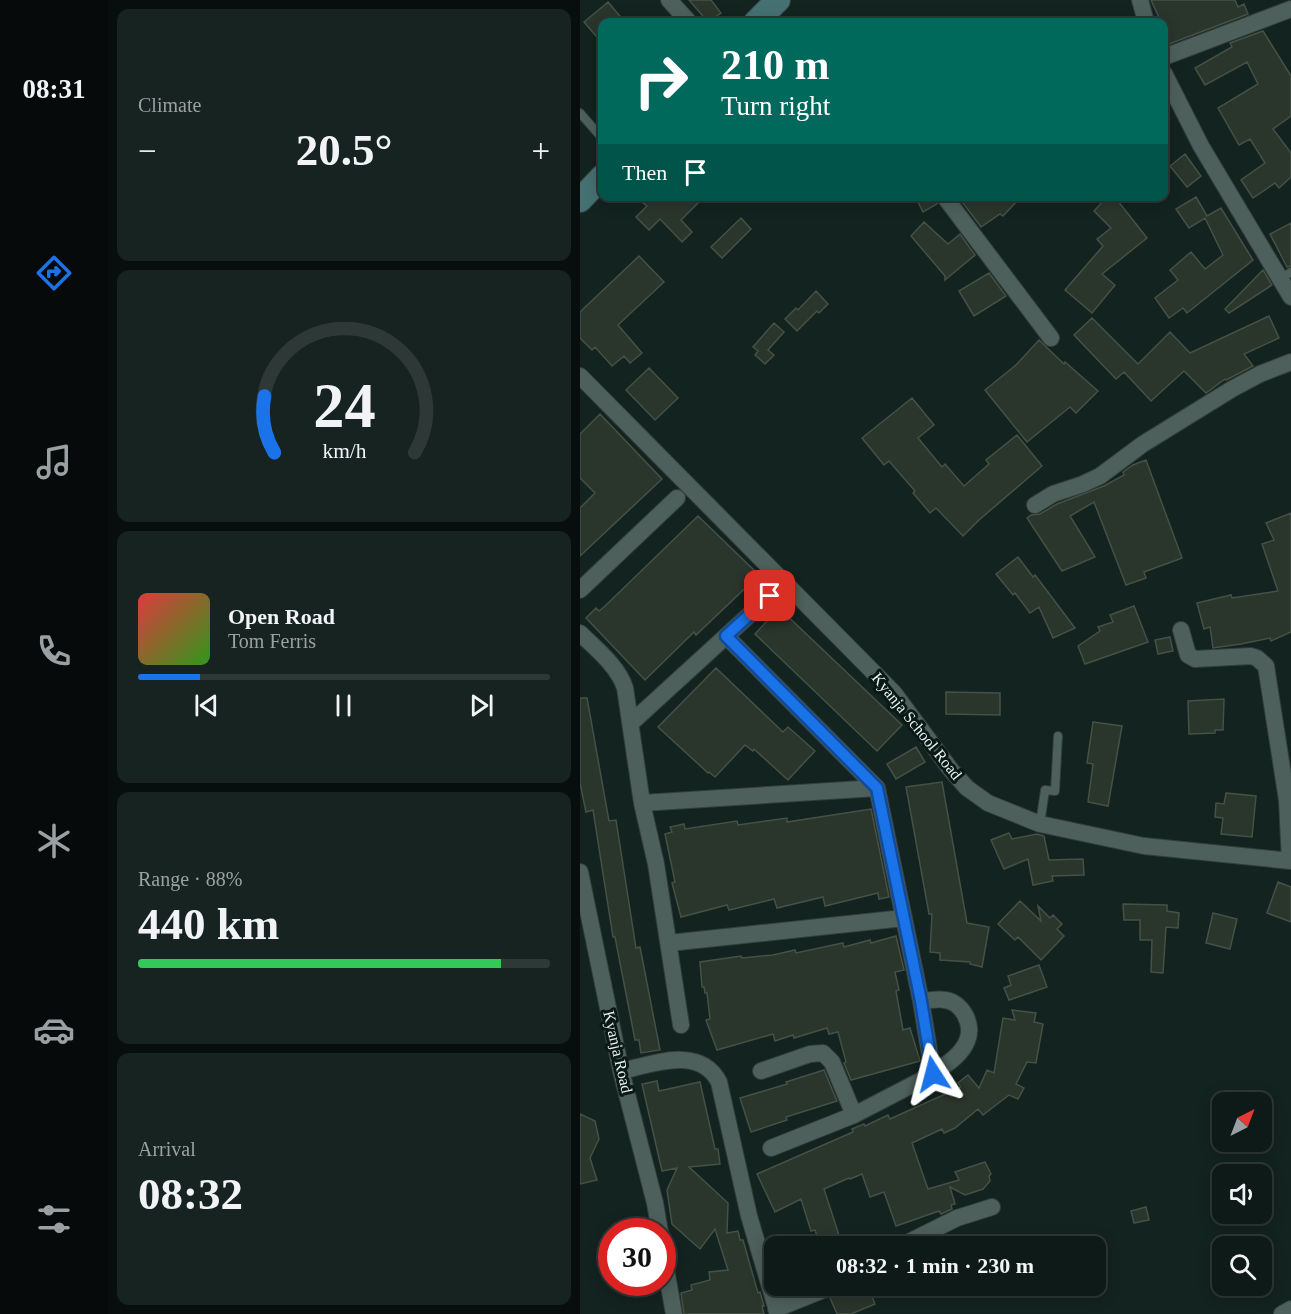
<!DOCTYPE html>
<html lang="en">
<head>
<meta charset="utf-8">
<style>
  :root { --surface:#0e1a18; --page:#172321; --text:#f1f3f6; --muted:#9ba1a2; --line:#2e3837; --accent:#1a73e8 }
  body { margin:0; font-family:Georgia,serif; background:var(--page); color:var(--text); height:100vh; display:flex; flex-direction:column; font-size:22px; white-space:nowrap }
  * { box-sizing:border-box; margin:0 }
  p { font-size:20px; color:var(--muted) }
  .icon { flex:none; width:33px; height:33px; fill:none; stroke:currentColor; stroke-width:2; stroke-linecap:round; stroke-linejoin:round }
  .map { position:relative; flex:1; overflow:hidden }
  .sheet { display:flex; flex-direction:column; gap:9px; padding:9px; background:#080e0d; width:472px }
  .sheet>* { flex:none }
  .hud { position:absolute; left:18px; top:18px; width:570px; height:183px; border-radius:12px; box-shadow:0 3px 15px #0003,0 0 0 2px var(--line); background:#00695c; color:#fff; overflow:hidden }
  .needle { width:39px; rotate:42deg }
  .tools { position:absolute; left:632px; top:1092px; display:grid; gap:12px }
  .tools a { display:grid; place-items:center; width:60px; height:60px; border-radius:12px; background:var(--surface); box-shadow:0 3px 15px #0003,0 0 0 2px var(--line); font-size:30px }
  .speed { position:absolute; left:18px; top:1218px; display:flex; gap:12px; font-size:30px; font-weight:700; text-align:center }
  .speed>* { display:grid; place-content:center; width:78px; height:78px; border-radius:50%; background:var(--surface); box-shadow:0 3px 15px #0003,0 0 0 2px var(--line); line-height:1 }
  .speed .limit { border:9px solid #d22; background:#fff; color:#111 }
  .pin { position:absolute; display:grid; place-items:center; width:51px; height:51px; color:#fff; margin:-26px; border-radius:12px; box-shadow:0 3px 9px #0006 }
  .me { position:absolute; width:66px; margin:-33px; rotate:351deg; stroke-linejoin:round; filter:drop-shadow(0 0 4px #0008) }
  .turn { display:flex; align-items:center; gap:21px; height:126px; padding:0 24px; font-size:27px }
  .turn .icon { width:78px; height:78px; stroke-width:2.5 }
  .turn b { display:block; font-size:42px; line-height:51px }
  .then { display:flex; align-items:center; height:57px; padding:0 24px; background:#0003; gap:12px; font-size:22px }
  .big { font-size:45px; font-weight:800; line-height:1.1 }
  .sheet .widget { flex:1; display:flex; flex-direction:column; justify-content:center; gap:9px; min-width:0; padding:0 21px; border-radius:12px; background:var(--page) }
  .sheet .dial { align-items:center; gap:0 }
  .dial svg { height:156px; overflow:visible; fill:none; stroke:var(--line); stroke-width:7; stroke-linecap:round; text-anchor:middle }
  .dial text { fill:var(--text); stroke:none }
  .song { display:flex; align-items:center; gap:18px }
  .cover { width:72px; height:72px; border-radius:9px; background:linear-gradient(135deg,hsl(0 70% 55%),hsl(110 70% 35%)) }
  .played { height:6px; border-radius:3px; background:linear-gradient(90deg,var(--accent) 15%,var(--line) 15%) }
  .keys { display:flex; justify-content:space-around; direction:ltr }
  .heat { display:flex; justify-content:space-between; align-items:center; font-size:33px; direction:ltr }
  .charge { height:9px; border-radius:4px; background:linear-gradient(90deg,#34c759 88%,var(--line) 0) }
  .trip { position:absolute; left:184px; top:1236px; width:342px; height:60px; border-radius:12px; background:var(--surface); box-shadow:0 3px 15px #0003,0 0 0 2px var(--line); font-weight:800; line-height:60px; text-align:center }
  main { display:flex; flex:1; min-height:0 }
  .menu { display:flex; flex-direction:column; width:108px; justify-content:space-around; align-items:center; background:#060a0a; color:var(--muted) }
  .menu .icon { width:42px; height:42px }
  .menu .on { color:var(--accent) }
  .menu b { font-size:27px; color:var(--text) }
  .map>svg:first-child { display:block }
</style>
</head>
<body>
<main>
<nav class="menu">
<b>08:31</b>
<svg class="icon on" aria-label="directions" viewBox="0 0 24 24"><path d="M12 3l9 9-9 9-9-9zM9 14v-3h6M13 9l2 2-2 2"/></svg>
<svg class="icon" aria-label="music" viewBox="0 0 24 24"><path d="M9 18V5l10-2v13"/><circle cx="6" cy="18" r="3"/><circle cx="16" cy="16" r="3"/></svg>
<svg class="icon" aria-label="phone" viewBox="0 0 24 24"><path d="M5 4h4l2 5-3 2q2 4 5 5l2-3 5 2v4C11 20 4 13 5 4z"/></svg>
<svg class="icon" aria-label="climate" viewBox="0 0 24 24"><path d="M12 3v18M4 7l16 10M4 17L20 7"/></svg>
<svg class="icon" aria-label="car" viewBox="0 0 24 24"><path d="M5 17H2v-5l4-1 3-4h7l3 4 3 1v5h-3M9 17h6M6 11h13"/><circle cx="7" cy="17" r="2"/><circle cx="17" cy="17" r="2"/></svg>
<svg class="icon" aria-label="filters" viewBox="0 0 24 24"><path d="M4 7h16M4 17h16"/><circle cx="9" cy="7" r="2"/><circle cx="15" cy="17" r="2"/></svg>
</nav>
<section class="sheet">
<div class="widget"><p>Climate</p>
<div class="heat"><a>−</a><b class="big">20.5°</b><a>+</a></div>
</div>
<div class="widget dial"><svg viewBox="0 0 100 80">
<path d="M14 69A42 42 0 1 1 86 69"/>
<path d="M14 69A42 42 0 0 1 9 40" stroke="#1a73e8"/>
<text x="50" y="56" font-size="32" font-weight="700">24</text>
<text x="50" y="72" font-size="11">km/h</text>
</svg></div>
<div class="widget">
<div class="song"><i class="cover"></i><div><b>Open Road</b><p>Tom Ferris</p></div></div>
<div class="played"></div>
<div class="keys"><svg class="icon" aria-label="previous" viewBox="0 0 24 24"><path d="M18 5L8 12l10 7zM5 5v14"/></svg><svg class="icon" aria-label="pause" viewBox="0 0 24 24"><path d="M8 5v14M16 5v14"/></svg><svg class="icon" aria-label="next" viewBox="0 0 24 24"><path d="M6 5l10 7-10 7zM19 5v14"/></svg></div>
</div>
<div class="widget"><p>Range · 88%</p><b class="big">440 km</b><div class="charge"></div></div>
<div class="widget"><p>Arrival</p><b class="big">08:32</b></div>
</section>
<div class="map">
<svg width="711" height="1314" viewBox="0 0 711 1314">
  <rect width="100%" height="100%" fill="#132320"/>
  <path fill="#2a352c" stroke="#455146" stroke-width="1.5" d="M109,0H131L141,13L128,22Z
    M571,0H655L658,7L664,4L668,14L589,44L584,33V22H581Z
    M28,2L45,22H22V43L4,22Z
    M683,31L711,76V116L693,129L711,153V177L699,188L695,183L673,198L661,180L685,163L670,139L659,145L638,108L678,84L667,62L625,85L615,68L652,47L650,43Z
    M605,154L621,176L607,187L590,166Z
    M70,196H125L101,220L112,232L102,242L80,219L69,230L56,217L67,206L63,203Z
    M335,196H354L357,204L343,212Z
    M392,196H442L423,216L420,214L401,227L383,203Z
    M528,196H534L567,238L522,274L535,285L512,313L485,290L523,246L517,239L531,228L514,211Z
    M616,197L627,216L641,208L673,260L607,313L603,308L589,318L575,298L598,280L590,270L611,252L625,269L643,255L625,218L609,228L596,209Z
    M161,218L171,229L142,258L131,247Z
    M344,222L368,244L380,234L395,255L365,280V276L331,236Z
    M711,223V266L707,267L690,234Z
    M59,256L84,282L38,325L62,353L50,363L44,356L32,366L15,347L12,350L0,338V312Z
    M683,270L692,285L649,313L645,309Z
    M409,273L426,296L394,316L379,291Z
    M236,291L248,304L239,313L237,311L217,331L205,319L216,308L218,310Z
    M689,316L699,338L664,354L673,366L646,380L645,379L626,393L604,371L571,401L544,372L536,379L494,335L512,318L558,364L590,332L610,353Z
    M194,323L204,332L188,350L194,355L185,364L175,355L178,351L173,347Z
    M459,340L484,364L485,362L518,391L496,413L490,407L447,442L405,390L436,365Z
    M69,368L98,398L75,420L46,390Z
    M332,398L354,425L338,438L362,467L365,464L384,486L409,464L406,460L437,435L462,466L399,520L383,536L356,508L350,513L333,493L335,491L309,461L304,465L282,438Z
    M20,414L82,479L0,556V508L15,493L0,478V434Z
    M566,460L602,558L564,572L566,578L546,585L514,502L490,516L515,557L482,571L447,518L451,515L460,514L477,504L524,486L544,475L543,472L553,465Z
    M711,513V632L691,641L690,638L661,644L633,648L630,627L624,629L617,603L651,595L652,598L698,591L682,544L694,540L686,523Z
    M118,516L179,575L116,635L114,632L65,680L6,618L16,608L19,611L24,607Z
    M438,557L453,577L455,575L495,628L473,638L459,607L450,613L435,593L433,595L416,574Z
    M554,606L568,642L505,664L498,646L520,631L518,627L533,622L530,615Z
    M199,608L322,725L297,751L175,634Z
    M590,637L593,651L578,654L575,640Z
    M136,668L203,732L208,727L235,751L208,780L174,749L173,751L165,745L135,777L129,772L128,773L78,727Z
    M366,692L420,693V715L366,714Z
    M0,698H7L29,821L36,820L56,948L60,947L80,1050L61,1053L59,1040H55L35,937H33L13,810L6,812L0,783Z
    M644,699L643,730H635V733L609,734L608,701Z
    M513,722L542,726L528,806L508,802L513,764L507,763Z
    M336,747L345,762L316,779L307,764Z
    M362,782L387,923L409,927L402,967L390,964V962L360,960V953L350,952L352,914H349L326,787Z
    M646,793L676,796L672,837L641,834L643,818L635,817L636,803L644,804Z
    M291,809L309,897L299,899L298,893L245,906L243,897L197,908L194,899L149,910L147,905L101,917L92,883L95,882L85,834L92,832L90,827L104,824L105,829L157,821L158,825L207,818V822Z
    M429,833L432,839L457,834L464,836L469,860L503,859L504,875L472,876L473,881L453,885L448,859L424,869L411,840Z
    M698,882L711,887V922L687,913Z
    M440,901L461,921L458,906L470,918L473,915L482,924L477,929L484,936L461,960L438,937L435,940L418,924Z
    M543,904L587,905V911L599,913L598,928L586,927L583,973L571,972L572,940H560V920H544Z
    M633,913L657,919L650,949L626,943Z
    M316,936L324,970L315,972L319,990L316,991L323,1030L330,1028L340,1061L271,1080L264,1063L266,1062L258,1032L249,1034L247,1028L214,1038L213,1035L195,1041L193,1034L137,1050L126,1020L130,1019L127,993H125L124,987H122L120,962L161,956L162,958L193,955L215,950L216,953L263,943L264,947L290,940L291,943Z
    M459,965L467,987L429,1000L424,988L431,985L428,976Z
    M432,1010L456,1013L454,1022L463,1024L456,1063L447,1062L436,1084L444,1088L438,1099L429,1095L403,1115L398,1109L375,1128L364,1133L362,1129L332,1143L348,1189L379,1180L375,1172L405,1162L411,1174L409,1176L410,1181L403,1189L385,1195L370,1187L375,1204L371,1205L372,1209L361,1214L359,1211L316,1226L304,1192L290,1197L282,1174L270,1179L269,1178L244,1189L259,1235L252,1238L254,1244L247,1246H240L235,1230L231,1231L221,1199L195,1212L177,1174L273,1132L272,1129L284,1124L285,1126L308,1115L310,1119L381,1087L378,1083L388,1075L399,1088L407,1070L414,1073L423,1018L435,1020Z
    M244,1070L257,1101L206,1117L207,1120L171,1132L160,1098L207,1084L206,1082Z
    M77,1081L79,1091L120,1082L135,1149H138L140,1164L109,1167L148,1203L147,1233L158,1231L160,1240H163L178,1293L180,1292L184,1306H182L184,1314H104L101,1293L112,1290L111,1285L130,1280L129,1272L148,1270L135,1229L120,1249L92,1224L87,1190L97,1168L82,1171L62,1084Z
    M0,1114L15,1121L19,1139L10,1158L17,1180L0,1184Z
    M566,1207L569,1220L554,1223L551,1211Z
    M263,1286H288L295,1304L271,1314H257L250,1298L261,1293Z"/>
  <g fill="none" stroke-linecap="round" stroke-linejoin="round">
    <g stroke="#333e3b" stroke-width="10">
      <path id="lane" d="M0,113L22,138
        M700,279L711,272
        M460,824L465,790L475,791L478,736"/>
    </g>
    <g stroke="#333e3b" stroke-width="18">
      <path id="street" d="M89,0L109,22
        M560,0L566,22
        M584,57L711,9
        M584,73L621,146L711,297
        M364,196L471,338
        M0,376L314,693L371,770L387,788L408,803L460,824L564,846L711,861
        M455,505L473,494L503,484L520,476L563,444L652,389L680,374L711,362
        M0,590L97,498
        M601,630L608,655L615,659L671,656L677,658L686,666L707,800L710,861
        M0,633C16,649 38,666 45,688L62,803L76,864L101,1025
        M146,636L297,788
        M51,723L190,596
        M62,803L297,788L341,1001L353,1074L274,1115L191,1148
        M0,872L41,1071L75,1203L80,1232
        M89,943L324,918
        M341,1001C349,1001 358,998 365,1000C382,1002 394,1024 387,1041C381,1056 365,1065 353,1074
        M41,1071C73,1064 120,1045 139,1082L169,1216L198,1314
        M181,1071L230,1054L243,1053L252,1062L274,1115
        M321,1246L377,1218L412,1207
        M82,1247L94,1314
        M196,1309L253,1286
        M702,1314L711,1309"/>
    </g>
    <g stroke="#333e3b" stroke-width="26">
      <path id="secondary" d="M176,22L198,0
        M0,200L22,177"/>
    </g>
    <use href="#lane" stroke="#4e605c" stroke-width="8"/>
    <use href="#street" stroke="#4e605c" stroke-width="16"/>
    <use href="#secondary" stroke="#457173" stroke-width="24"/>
  </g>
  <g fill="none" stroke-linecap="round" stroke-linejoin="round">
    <g stroke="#114b97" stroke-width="15">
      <path id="route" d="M190,596L146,636L297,788L341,1001L353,1074"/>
    </g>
    <use href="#route" stroke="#1a73e8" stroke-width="10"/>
  </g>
  <g text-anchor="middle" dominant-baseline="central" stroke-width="6" stroke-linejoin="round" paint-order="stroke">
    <g font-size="16" fill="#e6f0ee" stroke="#0a1916">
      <text transform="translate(337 726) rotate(51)">Kyanja School Road</text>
      <text transform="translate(38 1052) rotate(77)">Kyanja Road</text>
    </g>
  </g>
</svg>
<div class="tools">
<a><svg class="needle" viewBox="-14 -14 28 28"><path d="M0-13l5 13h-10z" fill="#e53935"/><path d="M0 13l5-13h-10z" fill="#9ba1a2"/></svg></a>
<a><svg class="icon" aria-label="sound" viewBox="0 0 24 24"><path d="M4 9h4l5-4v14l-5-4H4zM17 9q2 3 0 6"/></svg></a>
<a><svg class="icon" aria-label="search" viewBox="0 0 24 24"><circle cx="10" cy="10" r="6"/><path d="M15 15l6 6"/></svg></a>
</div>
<div class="speed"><div class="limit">30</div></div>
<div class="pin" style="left:190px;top:596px;background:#d93025"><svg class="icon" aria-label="arrive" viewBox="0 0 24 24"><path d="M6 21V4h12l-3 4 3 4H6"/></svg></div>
<svg class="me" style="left:353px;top:1074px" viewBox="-20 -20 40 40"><path d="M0-17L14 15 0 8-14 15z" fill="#1a73e8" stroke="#fff" stroke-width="4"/></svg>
<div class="trip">08:32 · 1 min · 230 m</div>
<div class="hud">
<div class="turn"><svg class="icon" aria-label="right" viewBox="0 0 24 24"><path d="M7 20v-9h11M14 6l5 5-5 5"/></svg><div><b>210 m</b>Turn right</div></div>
<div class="then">Then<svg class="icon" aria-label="arrive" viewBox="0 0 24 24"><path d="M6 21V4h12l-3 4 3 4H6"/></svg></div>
</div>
</div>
</main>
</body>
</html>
